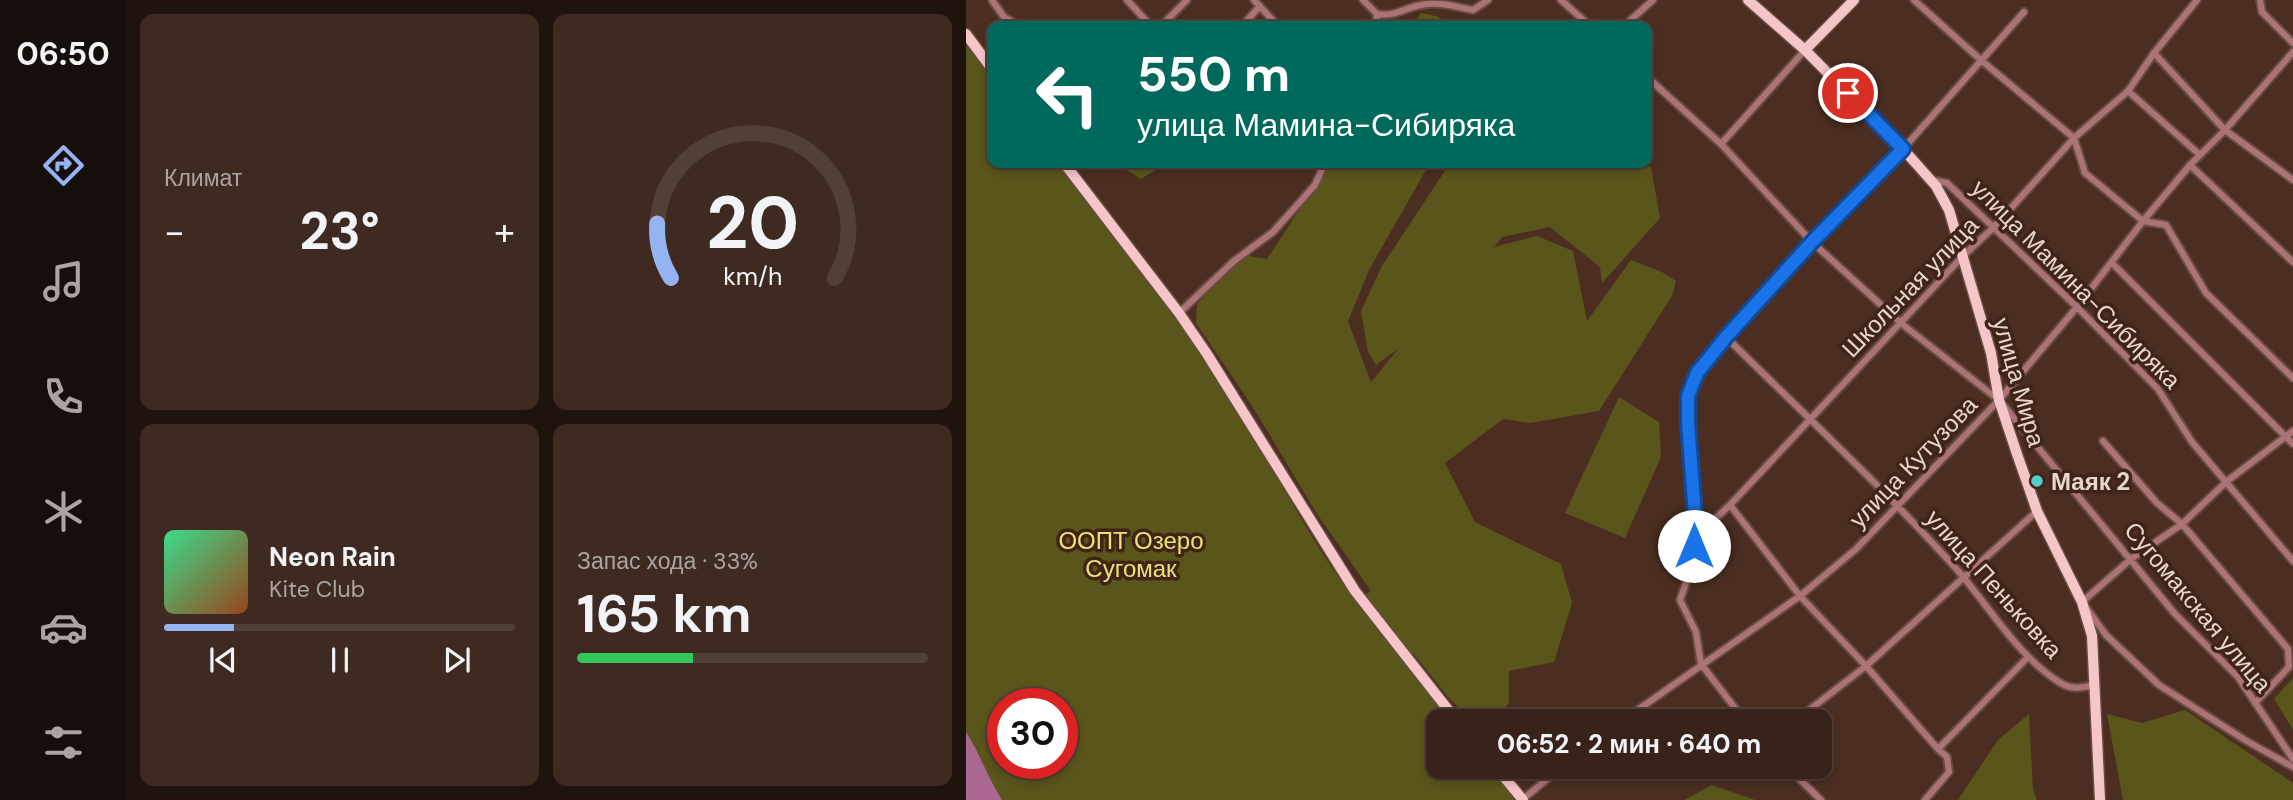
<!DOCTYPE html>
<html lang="ru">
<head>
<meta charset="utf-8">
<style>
  :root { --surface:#382219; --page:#3f2a22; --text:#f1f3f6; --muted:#aba4a2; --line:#523f38; --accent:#95b2f1 }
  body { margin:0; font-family:"DM Sans",sans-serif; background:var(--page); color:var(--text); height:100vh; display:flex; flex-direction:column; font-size:26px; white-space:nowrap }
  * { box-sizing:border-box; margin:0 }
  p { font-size:23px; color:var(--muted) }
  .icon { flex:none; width:38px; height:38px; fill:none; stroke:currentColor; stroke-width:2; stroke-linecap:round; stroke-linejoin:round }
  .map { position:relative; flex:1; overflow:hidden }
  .side { display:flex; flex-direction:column; gap:14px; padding:14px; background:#1f130e; width:840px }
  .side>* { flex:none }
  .top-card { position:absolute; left:21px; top:21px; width:665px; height:147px; border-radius:14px; box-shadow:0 4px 10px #0003,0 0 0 2px var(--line); background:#00695c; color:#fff; overflow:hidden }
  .speed { position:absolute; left:21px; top:688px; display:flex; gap:14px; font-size:35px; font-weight:700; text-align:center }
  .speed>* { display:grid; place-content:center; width:91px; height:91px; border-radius:50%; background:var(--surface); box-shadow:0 4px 10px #0003,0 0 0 2px var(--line); line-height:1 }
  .speed .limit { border:10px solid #d22; background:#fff; color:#111 }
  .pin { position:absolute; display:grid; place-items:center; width:60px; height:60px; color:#fff; margin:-30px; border:4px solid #fff; border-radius:50%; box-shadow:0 2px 7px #0007 }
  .me { position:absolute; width:77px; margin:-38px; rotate:0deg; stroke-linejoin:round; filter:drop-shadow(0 0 5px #0008) }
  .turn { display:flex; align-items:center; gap:24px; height:147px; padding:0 35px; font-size:32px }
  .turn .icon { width:91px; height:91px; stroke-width:2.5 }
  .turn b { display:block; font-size:49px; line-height:60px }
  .big { font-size:52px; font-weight:700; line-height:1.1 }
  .side .tile { flex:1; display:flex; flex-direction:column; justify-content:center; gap:10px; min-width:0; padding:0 24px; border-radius:14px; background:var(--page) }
  .side .dial { align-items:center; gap:0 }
  .dial svg { height:182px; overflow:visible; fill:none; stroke:var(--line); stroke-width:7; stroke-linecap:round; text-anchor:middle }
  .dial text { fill:var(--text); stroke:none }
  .song { display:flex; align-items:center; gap:21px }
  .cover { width:84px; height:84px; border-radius:10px; background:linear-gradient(135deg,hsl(150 70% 55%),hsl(20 70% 35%)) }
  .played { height:7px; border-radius:4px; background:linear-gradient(90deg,var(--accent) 20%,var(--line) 20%) }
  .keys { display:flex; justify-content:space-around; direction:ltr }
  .heat { display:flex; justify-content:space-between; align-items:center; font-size:38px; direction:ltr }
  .charge { height:10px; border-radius:5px; background:linear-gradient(90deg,#34c759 33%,var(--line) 0) }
  .side .tiles { flex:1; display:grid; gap:14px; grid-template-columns:repeat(2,1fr) }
  .trip { position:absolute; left:460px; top:709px; width:406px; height:70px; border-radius:14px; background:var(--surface); box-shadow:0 4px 10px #0003,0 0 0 2px var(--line); font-weight:700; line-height:70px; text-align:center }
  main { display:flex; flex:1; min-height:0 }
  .tab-bar { display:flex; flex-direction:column; width:126px; justify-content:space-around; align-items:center; background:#160e0a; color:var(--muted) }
  .tab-bar .icon { width:49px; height:49px }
  .tab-bar .active { color:var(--accent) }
  .tab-bar b { font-size:32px; color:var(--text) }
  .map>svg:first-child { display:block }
</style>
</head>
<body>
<main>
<nav class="tab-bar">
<b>06:50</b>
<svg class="icon active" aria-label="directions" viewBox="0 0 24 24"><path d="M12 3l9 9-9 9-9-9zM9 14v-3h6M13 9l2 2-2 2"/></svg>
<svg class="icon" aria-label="music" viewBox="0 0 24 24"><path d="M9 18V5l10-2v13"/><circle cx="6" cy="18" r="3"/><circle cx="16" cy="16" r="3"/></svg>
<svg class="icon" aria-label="phone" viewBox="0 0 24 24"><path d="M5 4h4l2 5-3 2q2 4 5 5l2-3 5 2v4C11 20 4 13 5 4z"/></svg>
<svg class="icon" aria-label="climate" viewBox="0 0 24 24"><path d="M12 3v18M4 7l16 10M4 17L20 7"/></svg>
<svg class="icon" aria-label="car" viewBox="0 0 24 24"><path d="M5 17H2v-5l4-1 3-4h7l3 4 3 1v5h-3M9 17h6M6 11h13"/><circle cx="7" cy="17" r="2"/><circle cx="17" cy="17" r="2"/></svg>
<svg class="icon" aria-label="filters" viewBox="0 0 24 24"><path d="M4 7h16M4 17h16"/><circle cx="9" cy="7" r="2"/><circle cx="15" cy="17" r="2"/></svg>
</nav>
<section class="side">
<div class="tiles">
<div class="tile"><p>Климат</p>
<div class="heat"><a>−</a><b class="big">23°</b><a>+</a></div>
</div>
<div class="tile dial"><svg viewBox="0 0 100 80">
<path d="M14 69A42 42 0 1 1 86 69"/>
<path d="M14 69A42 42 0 0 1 8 45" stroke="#95b2f1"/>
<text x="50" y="56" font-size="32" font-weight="700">20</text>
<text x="50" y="72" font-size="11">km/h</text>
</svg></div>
<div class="tile">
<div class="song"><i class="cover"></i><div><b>Neon Rain</b><p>Kite Club</p></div></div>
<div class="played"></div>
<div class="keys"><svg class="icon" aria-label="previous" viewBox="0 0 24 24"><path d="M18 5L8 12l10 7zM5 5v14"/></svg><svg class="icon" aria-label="pause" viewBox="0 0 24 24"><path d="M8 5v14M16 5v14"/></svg><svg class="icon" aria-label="next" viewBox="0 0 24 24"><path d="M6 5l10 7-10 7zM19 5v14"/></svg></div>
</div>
<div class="tile"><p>Запас хода · 33%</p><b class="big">165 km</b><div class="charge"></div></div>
</div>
</section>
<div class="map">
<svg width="1327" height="800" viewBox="0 0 1327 800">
  <rect width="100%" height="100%" fill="#4b2e21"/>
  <path fill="#5a551b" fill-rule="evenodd" d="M455,13L470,16L490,26H446Z
    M0,45L26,78V163H93C157,244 218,327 274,414C313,476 344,543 390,600L405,591L351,514L288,409L230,323L231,304L277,255L301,259L348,187L361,163H464L403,270L382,321L405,382L433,348L410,365L402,352L395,311L416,266L484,163H676L685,167L694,218L636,283L634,267L584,227L536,237L528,247L571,236L607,251L621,321L665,260L696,272L710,281L706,296L633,411L564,423L537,419L479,463L509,522L595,564L606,603L588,662L543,671V703L530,721H506L484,699L447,653L440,665L485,721H472V766L523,767L551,800H0ZM37,704H96V763H37Z
    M133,163H195L196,166L175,179L155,167L146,170Z
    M653,397L693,422L695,457L659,538L599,513Z
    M1327,678V730L1308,699Z
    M1219,710L1327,783V800H1157L1141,714L1176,723Z
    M1063,714L1067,790L1071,800H992L1032,740Z
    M746,785L789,800H718Z"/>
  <path fill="#aa678f" d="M0,732C14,754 22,778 36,800H0Z"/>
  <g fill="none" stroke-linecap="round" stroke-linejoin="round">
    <g stroke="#674c40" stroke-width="10">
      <path id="minor" d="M26,0L38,17L54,26
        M161,0L185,26
        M288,0L312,26
        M397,0L411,14
        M595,0L624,26
        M948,0L1016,61L1108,138L1119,173L1177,221L1200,225L1240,293L1327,378
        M1294,0L1296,12L1327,43
        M195,26L221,0
        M276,26L294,6
        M410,26L411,14C429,17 438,8 455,5C473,1 490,7 507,10L522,0
        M658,26L687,0
        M1188,53L1259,130L1327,180
        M681,77L755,144L846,242L936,324L1033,400L1209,614L1272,677L1327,759
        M1162,91L1234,155
        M755,144L839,50
        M1224,165L1327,262
        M966,180L981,183L1111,307L1192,389L1226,442L1327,561
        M1146,263L1327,444
        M213,313L268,261L307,232L349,185L359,163
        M760,337C836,412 914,485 986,564C1020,601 1050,655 1093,682C1105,690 1114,688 1128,685
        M1327,431L1260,482L1216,524L1165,559L1116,602L1140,635L1193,685L1279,740L1327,767
        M1137,441L1191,503L1216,524L1322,649L1323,667L1289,703
        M764,505L834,596L900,666L972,749
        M729,521L749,519L764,505L996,257L1028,227L1108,138L1162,91L1188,53L1231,0
        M656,721L834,596L890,549L1033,400L1111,307L1177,221L1224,165L1259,130L1327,52
        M779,721L735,664L730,632L714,600L727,563L730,529L722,423V396L731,373L760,337L846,242L937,149L1058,12
        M829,721L900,666L1071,511
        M820,766L855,800
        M557,799L597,766
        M959,800L983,772L981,757L972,749L1062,657"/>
    </g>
    <g stroke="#674c40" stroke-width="13">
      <path id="primary" d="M782,0L839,50L937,149L970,186L983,210L1025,353L1033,400L1051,454L1071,511L1116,602L1126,636L1134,800
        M0,34L26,69
        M839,50L888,0
        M98,163L213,313L241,354L389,591L491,721
        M529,766L557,800"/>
    </g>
    <use href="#minor" stroke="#ac7377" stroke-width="6"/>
    <use href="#primary" stroke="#f5c5c8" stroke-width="10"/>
  </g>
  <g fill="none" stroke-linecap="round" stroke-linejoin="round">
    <g stroke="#114b97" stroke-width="18">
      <path id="route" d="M728,546L730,529L722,423V396L731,373L760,337L846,242L937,149L882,93"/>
    </g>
    <use href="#route" stroke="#1a73e8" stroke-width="12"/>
  </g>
  <circle fill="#52cdcc" stroke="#402418" stroke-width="2.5" cx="1071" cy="481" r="7"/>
  <g text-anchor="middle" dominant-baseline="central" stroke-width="7" stroke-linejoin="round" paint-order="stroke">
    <g font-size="24" fill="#e8d5cd" stroke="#402418">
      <text transform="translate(1110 284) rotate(45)">улица Мамина-Сибиряка</text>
      <text transform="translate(944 287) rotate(-46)">Школьная улица</text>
      <text transform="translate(1053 382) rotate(74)">улица Мира</text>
      <text transform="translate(947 462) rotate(-46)">улица Кутузова</text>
      <text transform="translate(1028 584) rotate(48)">улица Пеньковка</text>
      <text transform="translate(1232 607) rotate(50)">Сугомакская улица</text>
    </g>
    <g font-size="24" font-weight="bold" fill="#e8d5cd" stroke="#402418" text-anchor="start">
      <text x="1085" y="481">Маяк 2</text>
    </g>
    <g font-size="24" fill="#ebe174" stroke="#402418">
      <text x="165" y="540">ООПТ Озеро<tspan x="165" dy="28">Сугомак</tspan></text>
    </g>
  </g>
</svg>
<div class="speed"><div class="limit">30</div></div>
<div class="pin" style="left:882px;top:93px;background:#d93025"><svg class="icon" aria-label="arrive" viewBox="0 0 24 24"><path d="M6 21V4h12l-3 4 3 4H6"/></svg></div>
<svg class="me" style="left:728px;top:546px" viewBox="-20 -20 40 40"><circle r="19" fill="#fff"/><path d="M0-13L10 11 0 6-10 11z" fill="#1a73e8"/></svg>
<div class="trip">06:52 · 2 мин · 640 m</div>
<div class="top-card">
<div class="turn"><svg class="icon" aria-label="left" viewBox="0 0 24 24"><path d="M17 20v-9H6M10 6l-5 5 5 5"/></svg><div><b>550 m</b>улица Мамина-Сибиряка</div></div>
</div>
</div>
</main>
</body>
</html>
